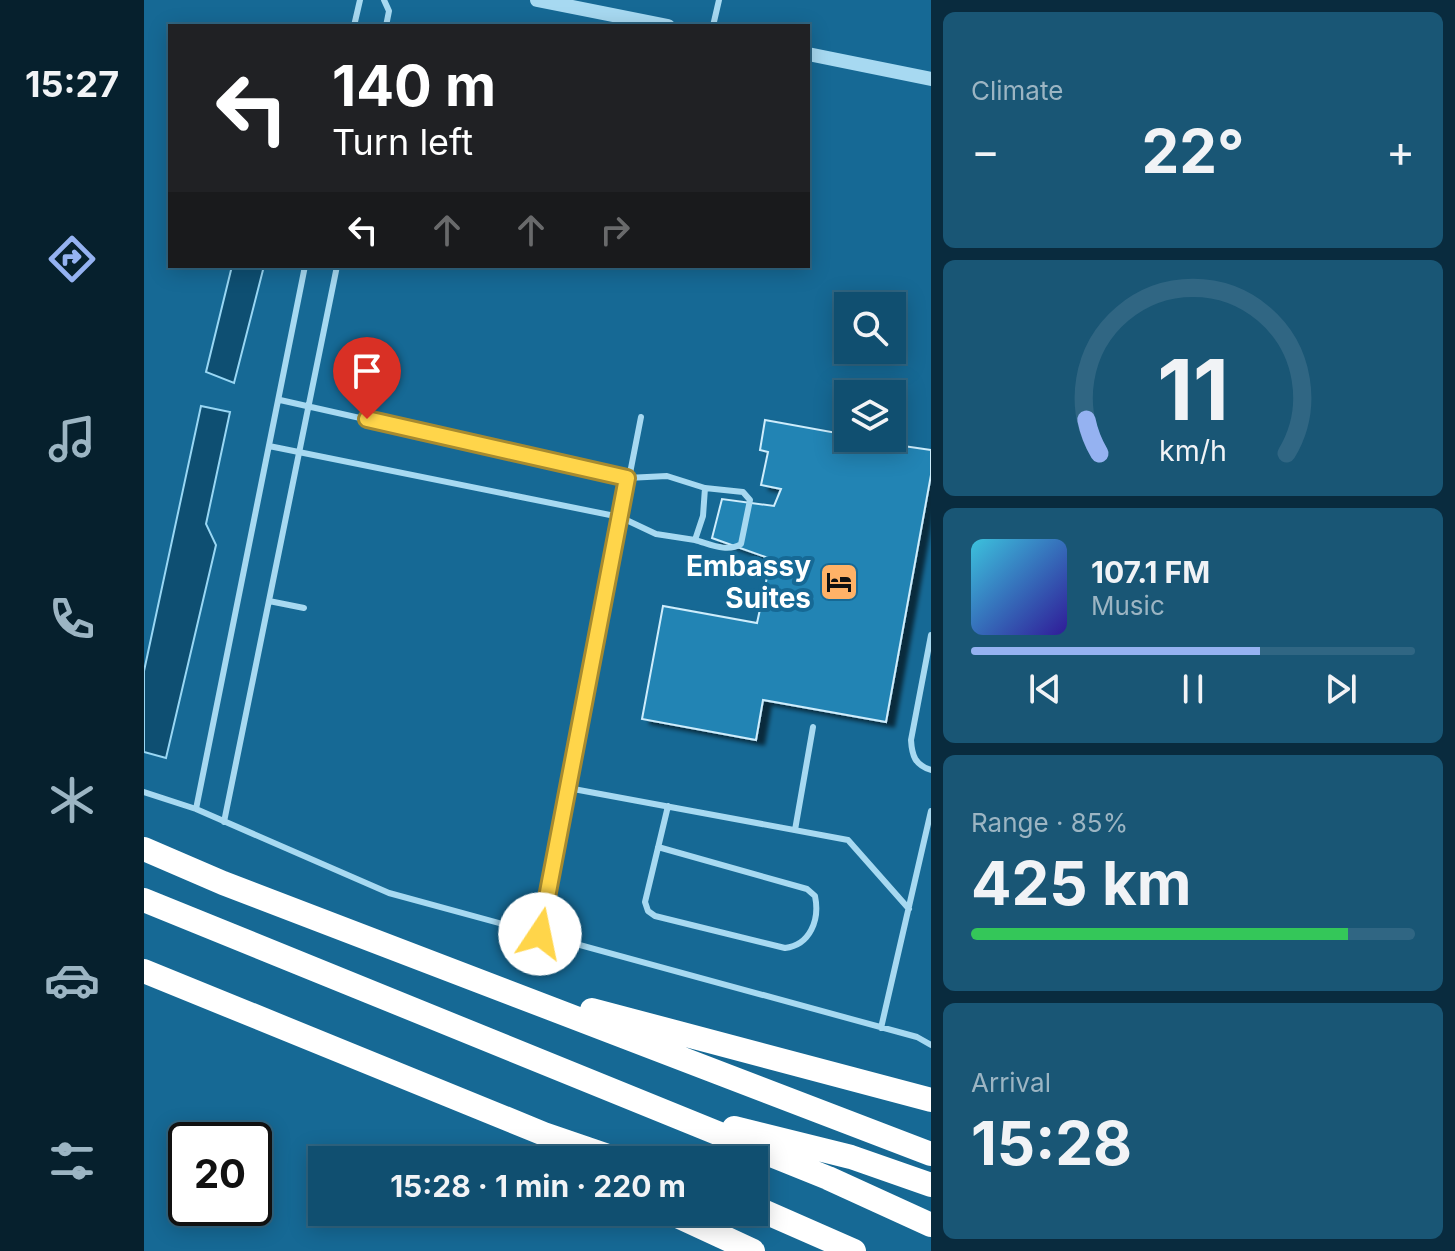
<!DOCTYPE html>
<html lang="en">
<head>
<meta charset="utf-8">
<style>
  :root { --surface:#104f70; --page:#195675; --text:#f1f3f6; --muted:#9cb5c3; --line:#306683; --accent:#95b2f1 }
  body { margin:0; font-family:Inter,sans-serif; background:var(--page); color:var(--text); height:100vh; display:flex; flex-direction:column; font-size:30px; white-space:nowrap }
  * { box-sizing:border-box; margin:0 }
  p { font-size:26px; color:var(--muted) }
  .icon { flex:none; width:44px; height:44px; fill:none; stroke:currentColor; stroke-width:2; stroke-linecap:round; stroke-linejoin:round }
  .map { position:relative; flex:1; overflow:hidden }
  .details { display:flex; flex-direction:column; gap:12px; padding:12px; background:#092b3e; width:524px }
  .details>* { flex:none }
  .top-card { position:absolute; left:24px; top:24px; width:642px; height:244px; border-radius:0px; box-shadow:0 4px 20px #0003,0 0 0 2px var(--line); background:#202124; color:#fff; overflow:hidden }
  .controls { position:absolute; left:690px; top:292px; display:grid; gap:16px }
  .controls a { display:grid; place-items:center; width:72px; height:72px; border-radius:0px; background:var(--surface); box-shadow:0 4px 20px #0003,0 0 0 2px var(--line); font-size:40px }
  .speed { position:absolute; left:24px; top:1122px; display:flex; gap:16px; font-size:40px; font-weight:700; text-align:center }
  .speed>* { display:grid; place-content:center; width:104px; height:104px; border-radius:50%; background:var(--surface); box-shadow:0 4px 20px #0003,0 0 0 2px var(--line); line-height:1 }
  .speed .limit { border:4px solid #111; border-radius:12px; background:#fff; color:#111 }
  .pin { position:absolute; display:grid; place-items:center; width:68px; height:68px; color:#fff; margin:-82px -34px; border-radius:50% 50% 50% 0; rotate:-45deg; box-shadow:0 0 8px #0007 }
  .pin .icon { rotate:45deg }
  .me { position:absolute; width:88px; margin:-44px; rotate:11deg; stroke-linejoin:round; filter:drop-shadow(0 0 6px #0008) }
  .turn { display:flex; align-items:center; gap:28px; height:168px; padding:0 32px; font-size:36px }
  .turn .icon { width:104px; height:104px; stroke-width:2.5 }
  .turn b { display:block; font-size:56px; line-height:68px }
  .lanes { display:flex; align-items:center; height:76px; padding:0 32px; background:#0003; justify-content:center; gap:40px; direction:ltr }
  .lanes .off { opacity:.35 }
  .big { font-size:60px; font-weight:700; line-height:1.1 }
  .details .card { flex:1; display:flex; flex-direction:column; justify-content:center; gap:12px; min-width:0; padding:0 28px; border-radius:12px; background:var(--page) }
  .details .dial { align-items:center; gap:0 }
  .dial svg { height:208px; overflow:visible; fill:none; stroke:var(--line); stroke-width:7; stroke-linecap:round; text-anchor:middle }
  .dial text { fill:var(--text); stroke:none }
  .song { display:flex; align-items:center; gap:24px }
  .cover { width:96px; height:96px; border-radius:12px; background:linear-gradient(135deg,hsl(190 70% 55%),hsl(250 70% 35%)) }
  .played { height:8px; border-radius:4px; background:linear-gradient(90deg,var(--accent) 65%,var(--line) 65%) }
  .keys { display:flex; justify-content:space-around; direction:ltr }
  .heat { display:flex; justify-content:space-between; align-items:center; font-size:44px; direction:ltr }
  .charge { height:12px; border-radius:6px; background:linear-gradient(90deg,#34c759 85%,var(--line) 0) }
  .trip { position:absolute; left:164px; top:1146px; width:460px; height:80px; border-radius:0px; background:var(--surface); box-shadow:0 4px 20px #0003,0 0 0 2px var(--line); font-weight:700; line-height:80px; text-align:center }
  main { display:flex; flex:1; min-height:0 }
  .tab-bar { display:flex; flex-direction:column; width:144px; justify-content:space-around; align-items:center; background:#06202d; color:var(--muted) }
  .tab-bar .icon { width:56px; height:56px }
  .tab-bar .current { color:var(--accent) }
  .tab-bar b { font-size:36px; color:var(--text) }
  .map>svg:first-child { display:block }
</style>
</head>
<body>
<main>
<nav class="tab-bar">
<b>15:27</b>
<svg class="icon current" aria-label="directions" viewBox="0 0 24 24"><path d="M12 3l9 9-9 9-9-9zM9 14v-3h6M13 9l2 2-2 2"/></svg>
<svg class="icon" aria-label="music" viewBox="0 0 24 24"><path d="M9 18V5l10-2v13"/><circle cx="6" cy="18" r="3"/><circle cx="16" cy="16" r="3"/></svg>
<svg class="icon" aria-label="phone" viewBox="0 0 24 24"><path d="M5 4h4l2 5-3 2q2 4 5 5l2-3 5 2v4C11 20 4 13 5 4z"/></svg>
<svg class="icon" aria-label="climate" viewBox="0 0 24 24"><path d="M12 3v18M4 7l16 10M4 17L20 7"/></svg>
<svg class="icon" aria-label="car" viewBox="0 0 24 24"><path d="M5 17H2v-5l4-1 3-4h7l3 4 3 1v5h-3M9 17h6M6 11h13"/><circle cx="7" cy="17" r="2"/><circle cx="17" cy="17" r="2"/></svg>
<svg class="icon" aria-label="filters" viewBox="0 0 24 24"><path d="M4 7h16M4 17h16"/><circle cx="9" cy="7" r="2"/><circle cx="15" cy="17" r="2"/></svg>
</nav>
<div class="map">
<svg width="787" height="1251" viewBox="0 0 787 1251">
  <defs>
    <filter id="shadow"><feDropShadow dx="8" dy="4.5" stdDeviation="2" flood-color="#0009"/></filter>
  </defs>
  <rect width="100%" height="100%" fill="#166995"/>
  <path fill="#0e4f72" stroke="#99d7f4" stroke-width="2" d="M88,266H120L90,383L62,372Z
    M57,406L86,412L62,524L72,545L22,758L0,752V671Z"/>
  <path fill="#2484b4" stroke="#ceedfc" stroke-width="2" filter="url(#shadow)" d="M621,420L704,435V438L787,450V475L742,722L619,700L612,740L498,719L519,606L613,623L627,559L568,538L578,499L630,506L637,489L617,485L624,452L616,450Z"/>
  <g fill="none" stroke-linecap="round" stroke-linejoin="round">
    <path stroke="#a7d9f1" stroke-width="6" d="M240,0L245,11L242,26
      M210,26L216,0
      M569,26L575,0
      M125,446L476,517L512,534L551,540L559,516L561,488L523,476L483,478L136,400
      M551,540C566,544 583,553 597,544L606,500L599,492L561,488
      M125,601L160,608
      M787,635L767,740C768,756 771,765 787,770
      M424,788L704,840L765,909
      M0,792L52,809L245,893L773,1037L787,1045
      M52,809L161,266
      M80,822L193,266
      M651,830L669,727
      M514,847L663,889L671,896C676,920 666,945 641,948L511,916L504,911L501,902L524,806
      M396,934L497,417
      M737,1028L787,811"/>
    <path stroke="#a7d9f1" stroke-width="14" d="M393,0L524,26
      M664,54L787,79"/>
    <path stroke="#fff" stroke-width="24" d="M0,849L79,883L787,1154
      M0,900L684,1178L787,1225
      M0,971L400,1134L476,1160
      M448,1010L787,1100
      M590,1128L707,1157L787,1185
      M610,1207L710,1251
      M525,1212L609,1251"/>
  </g>
  <g fill="none" stroke-linecap="round" stroke-linejoin="round">
    <g stroke="#a68a30" stroke-width="20">
      <path id="route" d="M223,419L483,478L396,934"/>
    </g>
    <use href="#route" stroke="#ffd54a" stroke-width="14"/>
  </g>
  <defs>
    <g id="hotel-square" transform="scale(2)"><rect x="-9" y="-9" width="18" height="18" rx="4" fill="#ffb267" stroke="#166995"/><path d="M-6-4.5h1.5V1H6V5H4.5V3h-9V5H-6ZM-4 0a1.8 1.8 0 1 1 3.6 0ZM.5 0V-2.5h3Q6-2.5 6 0Z" fill="#111"/></g>
  </defs>
  <g fill-rule="evenodd">
    <use href="#hotel-square" x="695" y="582"/>
  </g>
  <g text-anchor="middle" dominant-baseline="central" stroke-width="8" stroke-linejoin="round" paint-order="stroke">
    <g font-size="28" font-weight="bold" fill="#fff" stroke="#166995" text-anchor="end">
      <text x="667" y="566">Embassy<tspan x="667" dy="32">Suites</tspan></text>
    </g>
  </g>
</svg>
<div class="controls">
<a><svg class="icon" aria-label="search" viewBox="0 0 24 24"><circle cx="10" cy="10" r="6"/><path d="M15 15l6 6"/></svg></a>
<a><svg class="icon" aria-label="layers" viewBox="0 0 24 24"><path d="M12 4l9 5-9 5-9-5zM3 14l9 5 9-5"/></svg></a>
</div>
<div class="speed"><div class="limit">20</div></div>
<div class="pin" style="left:223px;top:419px;background:#d93025"><svg class="icon" aria-label="arrive" viewBox="0 0 24 24"><path d="M6 21V4h12l-3 4 3 4H6"/></svg></div>
<svg class="me" style="left:396px;top:934px" viewBox="-20 -20 40 40"><circle r="19" fill="#fff"/><path d="M0-13L10 11 0 6-10 11z" fill="#ffd54a"/></svg>
<div class="trip">15:28 · 1 min · 220 m</div>
<div class="top-card">
<div class="turn"><svg class="icon" aria-label="left" viewBox="0 0 24 24"><path d="M17 20v-9H6M10 6l-5 5 5 5"/></svg><div><b>140 m</b>Turn left</div></div>
<div class="lanes"><svg class="icon" aria-label="left" viewBox="0 0 24 24"><path d="M17 20v-9H6M10 6l-5 5 5 5"/></svg><svg class="icon off" aria-label="ahead" viewBox="0 0 24 24"><path d="M12 20V5M6 11l6-6 6 6"/></svg><svg class="icon off" aria-label="ahead" viewBox="0 0 24 24"><path d="M12 20V5M6 11l6-6 6 6"/></svg><svg class="icon off" aria-label="right" viewBox="0 0 24 24"><path d="M7 20v-9h11M14 6l5 5-5 5"/></svg></div>
</div>
</div>
<section class="details">
<div class="card"><p>Climate</p>
<div class="heat"><a>−</a><b class="big">22°</b><a>+</a></div>
</div>
<div class="card dial"><svg viewBox="0 0 100 80">
<path d="M14 69A42 42 0 1 1 86 69"/>
<path d="M14 69A42 42 0 0 1 9 56" stroke="#95b2f1"/>
<text x="50" y="56" font-size="32" font-weight="700">11</text>
<text x="50" y="72" font-size="11">km/h</text>
</svg></div>
<div class="card">
<div class="song"><i class="cover"></i><div><b>107.1 FM</b><p>Music</p></div></div>
<div class="played"></div>
<div class="keys"><svg class="icon" aria-label="previous" viewBox="0 0 24 24"><path d="M18 5L8 12l10 7zM5 5v14"/></svg><svg class="icon" aria-label="pause" viewBox="0 0 24 24"><path d="M8 5v14M16 5v14"/></svg><svg class="icon" aria-label="next" viewBox="0 0 24 24"><path d="M6 5l10 7-10 7zM19 5v14"/></svg></div>
</div>
<div class="card"><p>Range · 85%</p><b class="big">425 km</b><div class="charge"></div></div>
<div class="card"><p>Arrival</p><b class="big">15:28</b></div>
</section>
</main>
</body>
</html>
